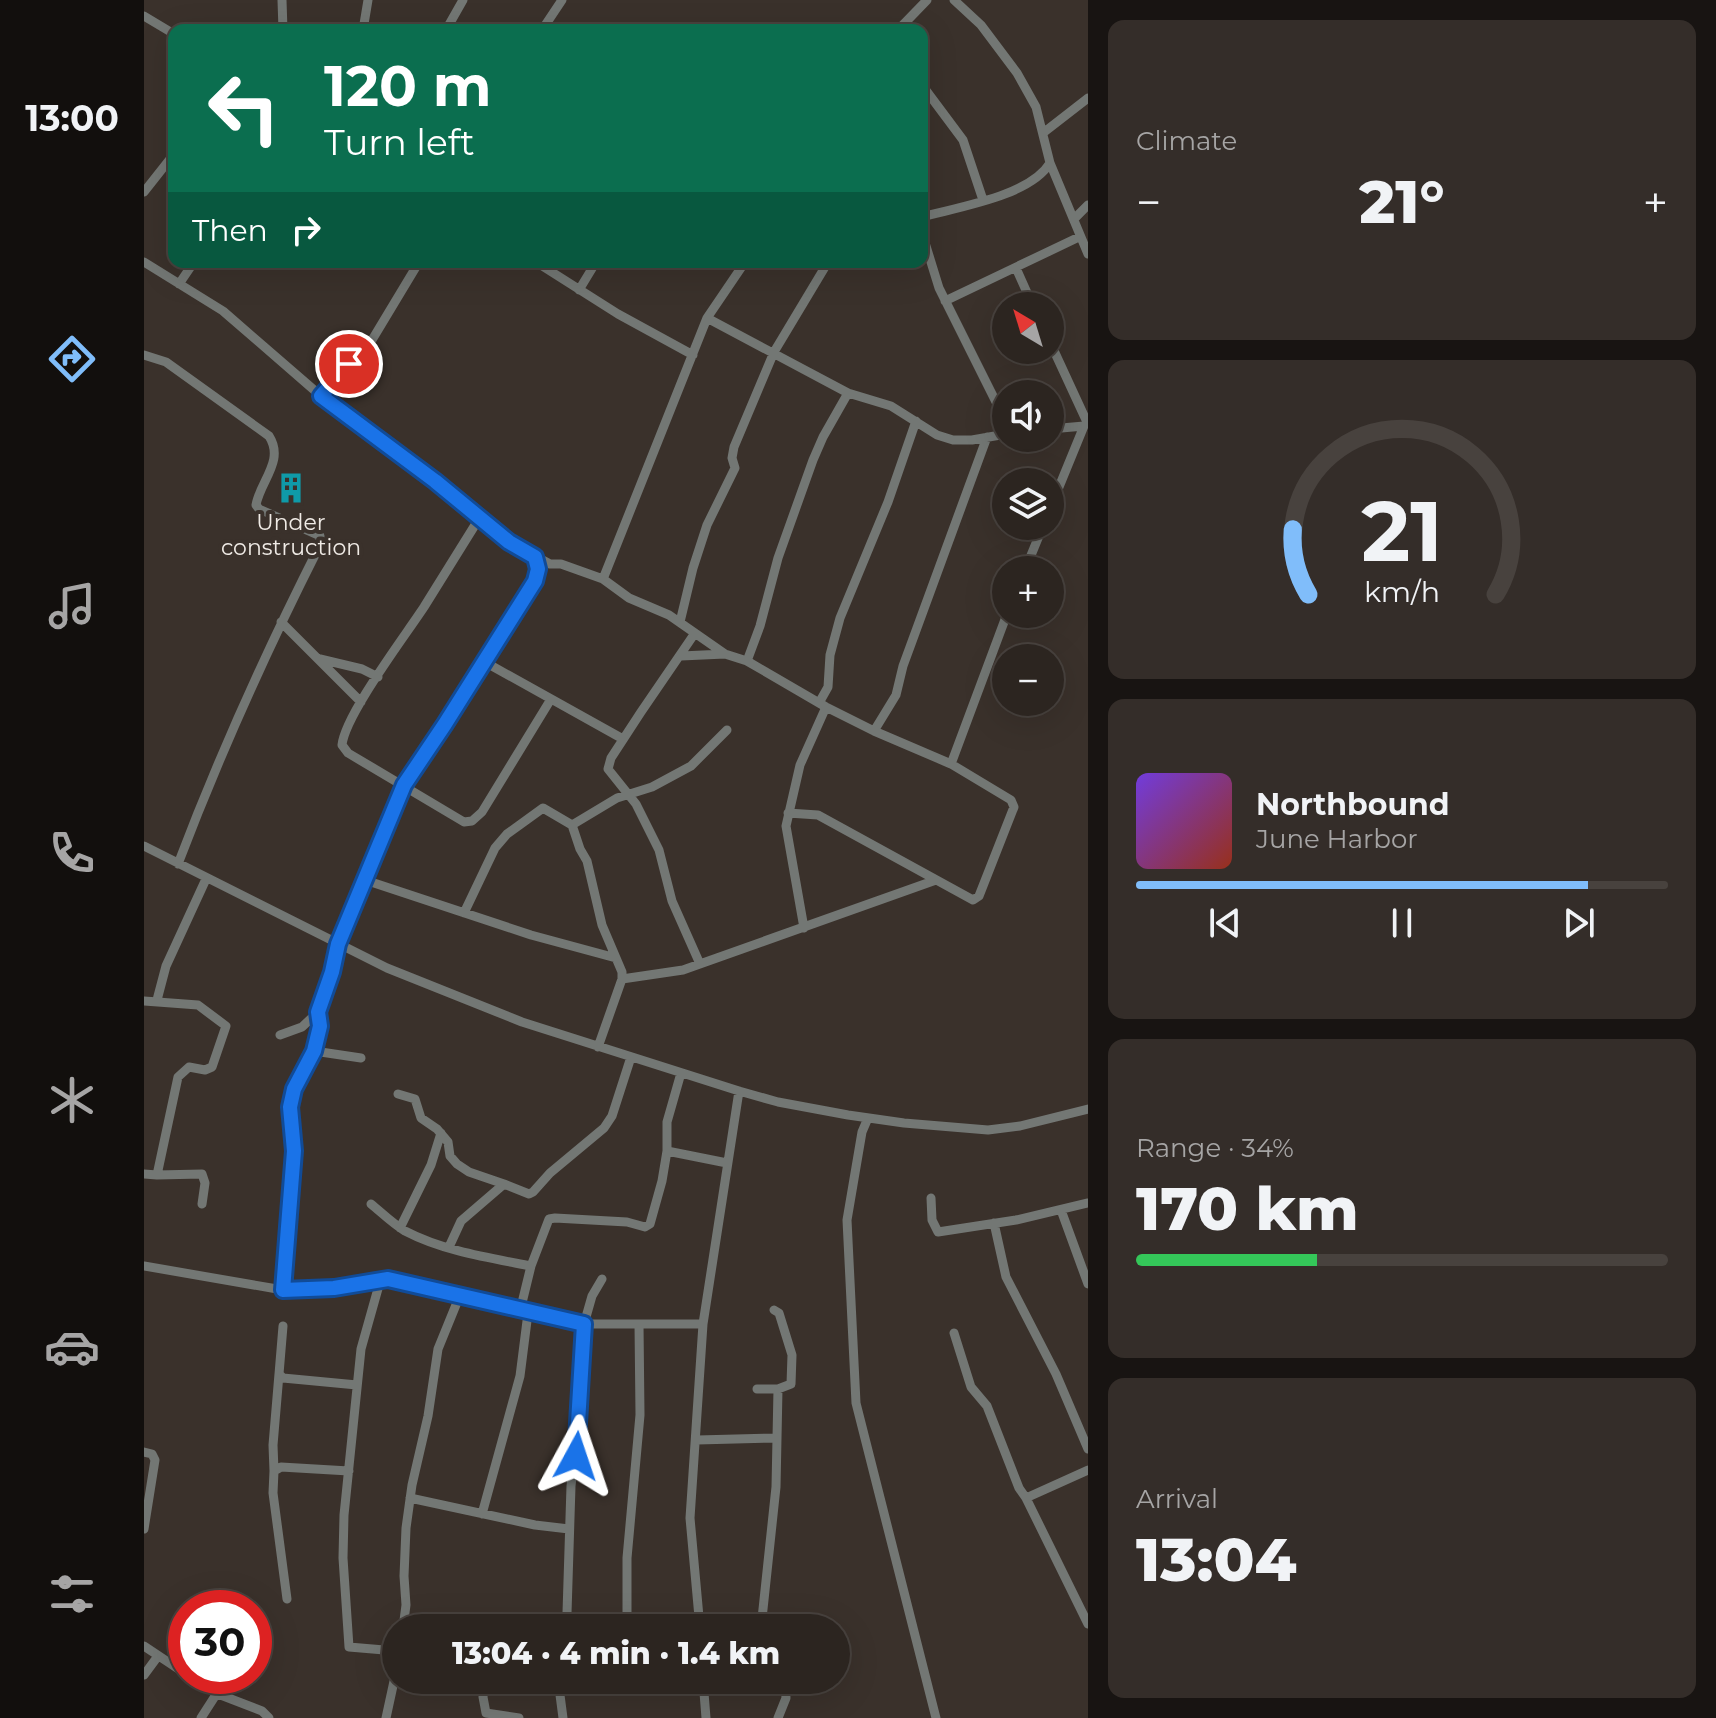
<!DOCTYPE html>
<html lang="en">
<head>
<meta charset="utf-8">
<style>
  :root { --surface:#2c2520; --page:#342d29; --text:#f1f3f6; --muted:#a6a5a5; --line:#48423e; --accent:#80bdfa }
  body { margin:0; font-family:Montserrat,sans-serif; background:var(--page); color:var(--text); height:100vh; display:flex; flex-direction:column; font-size:30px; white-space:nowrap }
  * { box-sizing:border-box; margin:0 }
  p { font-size:26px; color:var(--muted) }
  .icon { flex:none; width:44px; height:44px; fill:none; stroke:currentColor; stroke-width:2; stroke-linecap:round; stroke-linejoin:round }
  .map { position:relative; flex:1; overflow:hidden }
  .panel { display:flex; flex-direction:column; gap:20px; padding:20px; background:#181412; width:628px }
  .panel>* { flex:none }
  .banner { position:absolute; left:24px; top:24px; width:760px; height:244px; border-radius:16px; box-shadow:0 8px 32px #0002,0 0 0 2px var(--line); background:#0b6e4f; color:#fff; overflow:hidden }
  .needle { width:52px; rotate:322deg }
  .controls { position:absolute; left:848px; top:292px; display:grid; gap:16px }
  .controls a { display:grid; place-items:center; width:72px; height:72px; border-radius:50%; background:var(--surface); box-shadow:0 8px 32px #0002,0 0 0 2px var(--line); font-size:40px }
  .speed { position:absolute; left:24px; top:1590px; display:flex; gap:16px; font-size:40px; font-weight:700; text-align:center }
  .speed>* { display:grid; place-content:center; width:104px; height:104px; border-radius:50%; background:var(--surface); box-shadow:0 8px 32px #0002,0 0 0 2px var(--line); line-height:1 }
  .speed .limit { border:12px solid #d22; background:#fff; color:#111 }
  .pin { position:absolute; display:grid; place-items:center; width:68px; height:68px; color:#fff; margin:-34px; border:4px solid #fff; border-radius:50%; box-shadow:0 2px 8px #0007 }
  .me { position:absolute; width:88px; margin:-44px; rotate:5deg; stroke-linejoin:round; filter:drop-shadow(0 0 6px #0008) }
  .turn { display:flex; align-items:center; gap:28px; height:168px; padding:0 24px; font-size:36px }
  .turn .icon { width:104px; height:104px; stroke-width:2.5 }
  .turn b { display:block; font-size:56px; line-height:68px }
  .then { display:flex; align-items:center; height:76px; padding:0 24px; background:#0003; gap:16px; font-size:30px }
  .big { font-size:60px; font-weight:800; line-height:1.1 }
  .panel .widget { flex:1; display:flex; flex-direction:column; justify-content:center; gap:12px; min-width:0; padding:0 28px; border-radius:16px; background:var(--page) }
  .panel .dial { align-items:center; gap:0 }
  .dial svg { height:208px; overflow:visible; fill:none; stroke:var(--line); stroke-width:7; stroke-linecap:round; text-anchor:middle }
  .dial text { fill:var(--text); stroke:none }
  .song { display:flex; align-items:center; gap:24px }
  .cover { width:96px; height:96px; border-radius:12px; background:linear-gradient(135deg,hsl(260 70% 55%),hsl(10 70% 35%)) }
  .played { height:8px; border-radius:4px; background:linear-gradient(90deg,var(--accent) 85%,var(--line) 85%) }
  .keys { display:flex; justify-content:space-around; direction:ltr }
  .heat { display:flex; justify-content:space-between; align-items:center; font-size:44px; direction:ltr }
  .charge { height:12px; border-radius:6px; background:linear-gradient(90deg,#34c759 34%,var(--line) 0) }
  .trip { position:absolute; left:238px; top:1614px; width:468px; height:80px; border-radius:40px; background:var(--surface); box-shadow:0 8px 32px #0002,0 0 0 2px var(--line); font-weight:800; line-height:80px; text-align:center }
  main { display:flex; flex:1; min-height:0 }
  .tab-bar { display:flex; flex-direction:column; width:144px; justify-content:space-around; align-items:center; background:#120f0d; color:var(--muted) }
  .tab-bar .icon { width:56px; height:56px }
  .tab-bar .active { color:var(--accent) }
  .tab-bar b { font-size:36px; color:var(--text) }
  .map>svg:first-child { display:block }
</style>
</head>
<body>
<main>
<nav class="tab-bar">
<b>13:00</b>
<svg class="icon active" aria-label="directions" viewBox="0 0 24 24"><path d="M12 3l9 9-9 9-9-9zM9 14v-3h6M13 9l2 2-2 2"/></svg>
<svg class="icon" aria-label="music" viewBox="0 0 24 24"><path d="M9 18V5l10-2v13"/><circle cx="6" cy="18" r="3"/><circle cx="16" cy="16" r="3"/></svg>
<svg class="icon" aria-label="phone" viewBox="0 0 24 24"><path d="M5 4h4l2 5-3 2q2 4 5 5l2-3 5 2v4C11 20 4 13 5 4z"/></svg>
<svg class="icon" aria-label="climate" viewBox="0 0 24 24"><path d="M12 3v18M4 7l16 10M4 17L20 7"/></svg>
<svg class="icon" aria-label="car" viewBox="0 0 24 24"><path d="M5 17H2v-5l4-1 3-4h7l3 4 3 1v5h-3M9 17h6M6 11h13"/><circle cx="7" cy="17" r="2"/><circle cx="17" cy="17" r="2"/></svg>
<svg class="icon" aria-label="filters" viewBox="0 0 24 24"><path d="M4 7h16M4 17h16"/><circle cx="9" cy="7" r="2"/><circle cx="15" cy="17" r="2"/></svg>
</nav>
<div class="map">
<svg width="944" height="1718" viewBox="0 0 944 1718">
  <rect width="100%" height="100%" fill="#3a312b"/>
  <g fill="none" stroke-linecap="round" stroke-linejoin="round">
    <path stroke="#737774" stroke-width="9" d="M138,0L139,30
      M810,0L837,25L873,73L892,107L906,163L944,254
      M0,16L30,34
      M219,30L224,0
      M302,30L319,0
      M398,30L418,0
      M754,30L783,0
      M778,85L819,140L839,200
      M899,133L944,98
      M0,192L30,154
      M778,217C814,207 886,196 906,163
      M930,219L944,205
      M778,233L795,288L862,422
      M0,262L79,311L177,396L291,481L365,542L406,564H417L459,579L485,598L525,615L581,654L603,661L682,707L730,731L807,764L867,800L870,807L835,896L829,900L674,815L644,813
      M392,262L474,314L549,355
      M872,268L889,306
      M35,284L50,262
      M435,290L452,262
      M801,301L935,237
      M563,318L704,393L747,406L793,435L809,440H828L862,434
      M906,342L943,422
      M0,355L22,362L125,436C141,461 116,481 112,505L115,509L176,536L174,549C122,652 75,756 34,864
      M177,396L228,340L275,262
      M906,429L940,426
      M906,509L940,426L944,421
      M336,517C317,547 299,577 280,607C261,636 201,715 198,745L204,753L320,822L328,821L338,812L407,699
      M881,570L899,526
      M459,579L563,318L601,262
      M137,622L217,702
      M536,622L549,568L563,525L591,468L588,458L590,447L630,352L684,262
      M551,633L497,712L467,758L464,769L492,804L515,850L528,901L556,964
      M537,656L581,654
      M176,659L218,669L234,677
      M339,661L479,739
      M603,661L616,626L634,558L669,460L679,437L704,393
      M675,703L684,687L686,655L696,618L744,502L772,421
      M730,731L752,695L759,666L843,437
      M807,764L863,614
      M0,846L243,968L378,1022L595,1091L634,1102L704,1115L760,1123L844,1130L876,1126L944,1109
      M221,880L387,935L472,958
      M320,913L351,848L363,834L399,808L428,825
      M660,928L642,826L656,765L682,707
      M478,979L539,970L792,880
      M13,1000L22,966L62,879
      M0,1001L54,1005L82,1026L68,1067L61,1070L45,1067L34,1077L13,1175L0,1174
      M136,1035L158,1027L174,1012
      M454,1047L478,979V972L458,925L443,861L436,849L428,825L473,798L508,787L547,766L583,730
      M170,1051L217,1058
      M254,1094L271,1099L277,1118L293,1129L304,1142L306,1156L313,1164L325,1172L360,1184
      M724,1118L718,1132L703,1220L712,1403L792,1718
      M523,1151L583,1163
      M13,1175L58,1174L61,1183L58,1204
      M787,1198L788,1220L794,1232L872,1220L944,1203
      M227,1204C238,1213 249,1224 261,1231C299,1251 346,1258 387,1266
      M917,1210L944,1284
      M850,1223L862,1277L912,1374L944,1449
      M256,1228L287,1165L297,1133
      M305,1247L317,1221L360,1184L385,1194L389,1192L406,1173L460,1128L468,1116L487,1057
      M0,1266L139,1290L190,1288L244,1279L278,1285L412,1319L440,1324H559
      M237,1278L217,1349L200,1515L199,1558L205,1647L252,1651
      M139,1290L150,1151L146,1107L150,1089L170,1051L176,1026L174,1012L188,972L194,944L260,785L301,724L391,581L394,569L391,557
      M376,1311L387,1266L405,1219L411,1218L483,1222L501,1227L506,1224L518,1181L523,1151V1122L537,1073
      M139,1326L135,1374L139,1378L213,1385
      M810,1333L827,1387L843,1406L875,1488L882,1498L944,1470
      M613,1389H634L647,1384L648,1355L635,1313L630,1310
      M553,1440L632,1438
      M0,1452L8,1454L11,1460L0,1529
      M130,1471L129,1445L135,1374
      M266,1498L391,1525L425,1529
      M882,1498L944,1624
      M338,1514L376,1376L384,1313
      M88,1599L95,1608
      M143,1599L129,1493L130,1471L137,1467L205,1471
      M110,1628V1633
      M259,1628L262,1605L260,1576L262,1528L268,1485L284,1416L294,1349L316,1295
      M424,1628L423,1613L427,1486L436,1408L440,1324L448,1296L458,1279
      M483,1628V1558L496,1415L495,1324
      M556,1628L546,1518L559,1324L595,1091
      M617,1628L632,1487L634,1389
      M0,1646L42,1674
      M0,1675L14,1656
      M46,1676L74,1694L118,1711L125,1718
      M341,1680L339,1697L342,1713L375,1718
      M417,1680L416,1695L419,1718
      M559,1680L562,1718
      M57,1718L84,1676
      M242,1718L252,1672
      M634,1718L642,1698L641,1680"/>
  </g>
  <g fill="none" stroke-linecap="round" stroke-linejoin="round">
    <g stroke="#114b97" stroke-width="20">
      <path id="route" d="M205,364L177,396L291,481L365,542L391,557L394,569L391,581L301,724L260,785L194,944L188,972L174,1012L176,1026L170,1051L150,1089L146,1107L150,1151L139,1290L190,1288L244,1279L440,1324L432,1456"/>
    </g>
    <use href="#route" stroke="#1a73e8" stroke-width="14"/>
  </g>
  <defs>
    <g id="building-bare" transform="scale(2.4)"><path d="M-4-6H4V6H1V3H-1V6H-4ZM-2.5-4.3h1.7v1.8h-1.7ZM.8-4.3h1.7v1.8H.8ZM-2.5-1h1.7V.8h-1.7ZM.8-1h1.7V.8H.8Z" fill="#0f9aa8" stroke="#3a312b" stroke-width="2.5" paint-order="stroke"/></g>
  </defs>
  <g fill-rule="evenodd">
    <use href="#building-bare" x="147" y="488"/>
  </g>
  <g text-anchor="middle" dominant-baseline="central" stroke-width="8" stroke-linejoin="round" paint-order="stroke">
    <g font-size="22" fill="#f0ebe6" stroke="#3a312b">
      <text x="147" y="522">Under<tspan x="147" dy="25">construction</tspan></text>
    </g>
  </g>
</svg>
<div class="controls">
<a><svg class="needle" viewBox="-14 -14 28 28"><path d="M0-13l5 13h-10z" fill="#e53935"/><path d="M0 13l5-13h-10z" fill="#a6a5a5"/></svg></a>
<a><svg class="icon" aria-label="sound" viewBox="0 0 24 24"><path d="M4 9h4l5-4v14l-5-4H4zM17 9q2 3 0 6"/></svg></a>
<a><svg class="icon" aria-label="layers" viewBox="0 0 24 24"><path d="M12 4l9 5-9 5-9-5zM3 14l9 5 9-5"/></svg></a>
<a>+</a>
<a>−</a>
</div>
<div class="speed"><div class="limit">30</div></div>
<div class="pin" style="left:205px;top:364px;background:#d93025"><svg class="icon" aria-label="arrive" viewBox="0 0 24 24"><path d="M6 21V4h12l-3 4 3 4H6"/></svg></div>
<svg class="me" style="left:432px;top:1456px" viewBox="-20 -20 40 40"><path d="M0-17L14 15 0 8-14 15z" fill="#1a73e8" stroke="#fff" stroke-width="4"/></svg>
<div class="trip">13:04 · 4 min · 1.4 km</div>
<div class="banner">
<div class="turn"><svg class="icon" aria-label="left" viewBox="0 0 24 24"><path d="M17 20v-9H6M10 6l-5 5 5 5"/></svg><div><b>120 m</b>Turn left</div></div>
<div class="then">Then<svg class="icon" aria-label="right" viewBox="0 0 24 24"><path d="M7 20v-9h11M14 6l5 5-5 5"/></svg></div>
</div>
</div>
<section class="panel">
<div class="widget"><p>Climate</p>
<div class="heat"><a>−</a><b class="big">21°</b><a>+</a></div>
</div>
<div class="widget dial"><svg viewBox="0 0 100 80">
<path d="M14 69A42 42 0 1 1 86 69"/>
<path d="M14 69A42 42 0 0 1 8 44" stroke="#80bdfa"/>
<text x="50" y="56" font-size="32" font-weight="700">21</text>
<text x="50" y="72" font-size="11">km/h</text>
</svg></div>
<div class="widget">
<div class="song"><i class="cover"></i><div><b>Northbound</b><p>June Harbor</p></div></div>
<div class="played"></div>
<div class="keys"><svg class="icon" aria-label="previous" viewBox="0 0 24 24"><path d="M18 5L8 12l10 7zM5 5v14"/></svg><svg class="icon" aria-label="pause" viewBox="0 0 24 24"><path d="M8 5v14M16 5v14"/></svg><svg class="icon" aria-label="next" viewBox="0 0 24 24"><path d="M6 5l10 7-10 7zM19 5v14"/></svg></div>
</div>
<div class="widget"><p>Range · 34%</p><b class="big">170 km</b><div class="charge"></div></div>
<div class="widget"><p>Arrival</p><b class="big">13:04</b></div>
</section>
</main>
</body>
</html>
